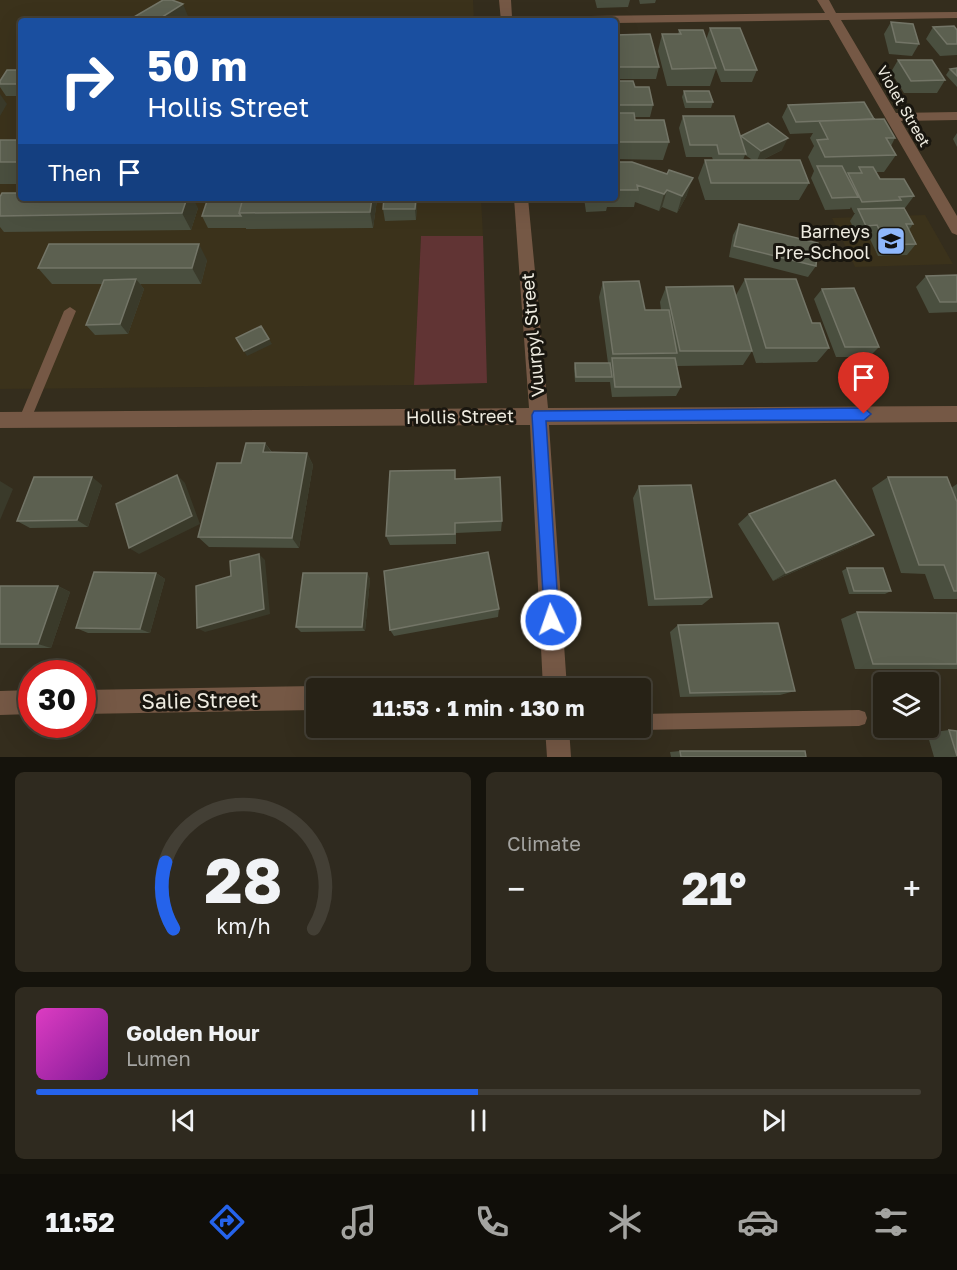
<!DOCTYPE html>
<html lang="en">
<head>
<meta charset="utf-8">
<style>
  :root { --surface:#272216; --page:#2f2a1f; --text:#f1f3f6; --muted:#a4a4a1; --line:#433f35; --accent:#2563eb }
  body { margin:0; font-family:"Golos Text",sans-serif; background:var(--page); color:var(--text); height:100vh; display:flex; flex-direction:column; font-size:22px; white-space:nowrap }
  * { box-sizing:border-box; margin:0 }
  p { font-size:20px; color:var(--muted) }
  .icon { flex:none; width:33px; height:33px; fill:none; stroke:currentColor; stroke-width:2; stroke-linecap:round; stroke-linejoin:round }
  .map { position:relative; height:757px; overflow:hidden }
  .drawer { display:flex; flex-direction:column; gap:15px; padding:15px; background:#15130c; flex:1 }
  .drawer>* { flex:none }
  .top-card { position:absolute; left:18px; top:18px; width:600px; height:183px; border-radius:6px; box-shadow:0 6px 24px #0002,0 0 0 2px var(--line); background:#1a4fa0; color:#fff; overflow:hidden }
  .controls { position:absolute; left:873px; top:672px; display:grid; gap:12px }
  .controls a { display:grid; place-items:center; width:66px; height:66px; border-radius:6px; background:var(--surface); box-shadow:0 6px 24px #0002,0 0 0 2px var(--line); font-size:30px }
  .speed { position:absolute; left:18px; top:660px; display:flex; gap:12px; font-size:30px; font-weight:700; text-align:center }
  .speed>* { display:grid; place-content:center; width:78px; height:78px; border-radius:50%; background:var(--surface); box-shadow:0 6px 24px #0002,0 0 0 2px var(--line); line-height:1 }
  .speed .limit { border:9px solid #d22; background:#fff; color:#111 }
  .pin { position:absolute; display:grid; place-items:center; width:51px; height:51px; color:#fff; margin:-62px -26px; border-radius:50% 50% 50% 0; rotate:-45deg; box-shadow:0 0 6px #0007 }
  .pin .icon { rotate:45deg }
  .me { position:absolute; width:66px; margin:-33px; rotate:357deg; stroke-linejoin:round; filter:drop-shadow(0 0 4px #0008) }
  .turn { display:flex; align-items:center; gap:21px; height:126px; padding:0 30px; font-size:27px }
  .turn .icon { width:78px; height:78px; stroke-width:2.5 }
  .turn b { display:block; font-size:42px; line-height:51px }
  .then { display:flex; align-items:center; height:57px; padding:0 30px; background:#0003; gap:12px; font-size:22px }
  .big { font-size:45px; font-weight:700; line-height:1.1 }
  .drawer .widget { flex:1; display:flex; flex-direction:column; justify-content:center; gap:9px; min-width:0; padding:0 21px; border-radius:9px; background:var(--page) }
  .drawer .dial { align-items:center; gap:0 }
  .dial svg { height:156px; overflow:visible; fill:none; stroke:var(--line); stroke-width:7; stroke-linecap:round; text-anchor:middle }
  .dial text { fill:var(--text); stroke:none }
  .song { display:flex; align-items:center; gap:18px }
  .cover { width:72px; height:72px; border-radius:9px; background:linear-gradient(135deg,hsl(310 70% 55%),hsl(290 70% 35%)) }
  .played { height:6px; border-radius:3px; background:linear-gradient(90deg,var(--accent) 50%,var(--line) 50%) }
  .keys { display:flex; justify-content:space-around; direction:ltr }
  .heat { display:flex; justify-content:space-between; align-items:center; font-size:33px; direction:ltr }
  .drawer .tiles { flex:1; display:grid; gap:15px; grid-template-columns:1fr 1fr }
  .widget:last-child { grid-column:span 2 }
  .trip { position:absolute; left:306px; top:678px; width:345px; height:60px; border-radius:6px; background:var(--surface); box-shadow:0 6px 24px #0002,0 0 0 2px var(--line); font-weight:700; line-height:60px; text-align:center }
  .tab-bar { display:flex; height:96px; justify-content:space-around; align-items:center; background:#100e09; color:var(--muted) }
  .tab-bar .icon { width:42px; height:42px }
  .tab-bar .current { color:var(--accent) }
  .tab-bar b { font-size:27px; color:var(--text) }
  .map>svg:first-child { display:block }
</style>
</head>
<body>
<div class="map">
<svg width="957" height="757" viewBox="0 0 957 757">
  <rect width="100%" height="100%" fill="#342d1d"/>
  <path fill="#3b321b" d="M0,0H473L474,21H21V198H481L483,236L421,237L414,385L0,389Z
    M925,215L953,264L855,267L832,218Z"/>
  <path fill="#613434" d="M421,236H483L487,383L414,385Z"/>
  <g fill="none" stroke-linecap="round" stroke-linejoin="round">
    <path fill="#755845" fill-rule="evenodd" d="M70,307L76,311L31,419L29,423L25,425L21,423L19,419L64,311Z
      M859,710L865,712L867,718L865,724L859,726L640,730L634,728H640V714Z"/>
    <path fill="#755845" fill-rule="evenodd" d="M499,0H511L512,17L825,13L817,0H829L836,13L957,12V18L841,20L896,113L957,112V120L901,121L957,216V235L952,233L829,20L615,23L501,21Z
      M514,198H528L548,408L957,406V422L549,425L567,688H543L530,425L0,428V412L529,408Z
      M316,686L322,688H316V710L82,714V690Z
      M32,690V714L0,715V691Z
      M545,728H569L571,757H547Z"/>
  </g>
  <path fill="#4a4f3f" fill-rule="evenodd" d="M595,0H630L628,7L597,8Z
    M639,0H656L655,3L640,4Z
    M891,22L919,44L912,56L889,54L884,34Z
    M933,27L957,30V55L940,56L926,39Z
    M710,28L757,70L752,82H721L716,69L710,86H667L658,51L662,34H678L679,30L706,40Z
    M615,35L659,67L656,79H615Z
    M898,60L945,80L937,93H904L891,72Z
    M957,68V87L946,75L950,69Z
    M21,70V96H6L0,87V81Z
    M615,81L635,87L653,105L650,117H635V120L669,142L663,160L615,159Z
    M684,91L713,102L711,108H685L682,97Z
    M788,105L874,119L895,138L891,146L896,155L884,172H876L880,179L914,196L905,208H896L913,224L909,230L916,244L907,255L878,256L869,237H858L850,221L855,213H854L851,207L850,209L825,210L811,178L814,171L808,157L814,146L810,138L813,133L790,134L782,117Z
    M683,116L740,137L741,136L782,150L762,160L809,183L799,200H705L698,178L705,160H713L712,157H686L679,128ZM745,155L751,159L752,160H743Z
    M957,133V147L953,139Z
    M0,140H21V184H0Z
    M615,162L687,195L677,213L662,207L659,211L635,202L634,207H607L606,211L586,212L584,198H615Z
    M0,197L198,208L191,230L4,232L0,227Z
    M208,198H376L377,200L373,228L246,229V228H208L202,216Z
    M417,198L416,220L385,221L383,209Z
    M739,224L816,266L808,277L729,257L733,235Z
    M207,260L201,284H140L144,289L128,334L95,335L86,325L102,284H52L38,268Z
    M957,275V312L929,313L916,287L926,276Z
    M745,279L812,323L829,348L817,362L756,363L752,351L743,365L677,366L681,387L676,396L612,397L610,382H575L574,368L575,363H608L599,297L603,282L645,310H661L660,302L666,287L736,295Z
    M822,289L879,347L869,357H836L814,299Z
    M265,443L272,452L307,453L313,465L299,548L209,547L198,537L241,463Z
    M455,470V479L502,521L501,531L456,533V544L390,545L386,536Z
    M888,477L951,488L957,484V599H934L925,574L901,573L872,488Z
    M102,485L88,527L30,528L17,521Z
    M639,486L712,597L702,605L648,606L633,498Z
    M749,514L874,535L858,544L773,581L738,524Z
    M847,568L891,591L885,594H849L842,571Z
    M156,573L165,579L150,633H88L76,628Z
    M367,573L370,579L365,631L301,632L296,627Z
    M0,586H58L70,592L51,648H0Z
    M499,609L498,617L394,636L390,630Z
    M857,612L957,613V669H855L841,619Z
    M678,625L795,691L780,695L680,697L670,632Z
    M949,730L957,757H934L927,733Z
    M680,751L806,757H671L670,752Z"/>
  <path fill="#3a3a2a" d="M183,4L188,16L180,21H156Z
    M0,94L7,104L0,116Z
    M788,138L782,150L756,163L761,151Z
    M693,178L687,195L677,213L682,196Z
    M667,190L662,207L659,211L664,194Z
    M187,198H193L198,208L191,230L182,213Z
    M372,198H376L377,200L373,228L370,212Z
    M416,198H417L416,220L415,209Z
    M199,244L207,260L201,284L192,268Z
    M136,279L144,289L128,334L120,324Z
    M269,339L272,344L247,356L244,351Z
    M265,443L273,455L263,452Z
    M307,453L313,465L299,548L292,538Z
    M177,475L185,483L200,524L139,554L129,548Z
    M92,477L102,485L88,527L77,520Z
    M0,481L13,489L0,520Z
    M874,535L858,544L773,581L786,573Z
    M259,554L265,560L270,614L205,632L197,628Z
    M156,573L165,579L150,633L140,629Z
    M367,573L370,579L365,631L362,627Z
    M58,586L70,592L51,648L38,644Z"/>
  <path fill="#5c6050" stroke="#737567" stroke-width="1.5" d="M163,0H172L183,4L156,21H127Z
    M891,22L913,24L919,44L896,42Z
    M954,26L957,30V44H947L933,27Z
    M710,28H740L757,70H725Z
    M679,30H703L716,68L672,69L662,34H681Z
    M650,34L659,67H615V35Z
    M898,60H932L945,80L911,81Z
    M957,68V76L950,69Z
    M7,70H21V84H0V81Z
    M615,81H633L635,87H649L653,105H615Z
    M684,91H709L713,102H687Z
    M864,102L874,119L796,122L788,105Z
    M615,113H634L635,120H664L669,142H615Z
    M683,116H734L746,154H719L717,145H690Z
    M884,119L895,138H886L896,155L825,157L817,140L828,139L819,121Z
    M768,123L788,138L761,151L741,136Z
    M0,140H21V162H0Z
    M705,160H800L809,183H711Z
    M615,162H632L667,174L669,170L693,178L682,196L667,190L664,194L637,185L638,190H615Z
    M817,166H842L858,197L832,198Z
    M859,167H873L880,179H904L914,196L899,197L901,200L862,202L848,173H862Z
    M2,193H21V198H187L182,213L0,216V197Z
    M208,198H243L239,213L241,216H202Z
    M243,198H372L370,212L239,213Z
    M384,198H416L415,209H383Z
    M904,208L913,224H906L916,244L886,245L877,225L866,226L858,209Z
    M739,224L818,243L816,266L734,246Z
    M49,244H199L192,268H38Z
    M957,275V302H940L926,276Z
    M136,279L120,324L86,325L104,280Z
    M745,279H796L812,323H820L829,348H766Z
    M639,281L645,310H669L677,353L613,354L603,282Z
    M733,286L752,351H680L666,287Z
    M854,288L879,347H845L822,289Z
    M261,326L269,339L244,351L236,338Z
    M612,358H675L681,387H615Z
    M575,363H610L612,377H576Z
    M246,443H265L263,452L307,453L292,538L198,537L217,463H241Z
    M455,470V479L500,477L502,521L455,523V534L386,536L390,471Z
    M177,475L192,516L129,548L116,504Z
    M34,477H92L77,520L17,521Z
    M888,477H947L957,502V591H954L944,565H919Z
    M835,480L874,535L786,573L749,514Z
    M691,485L712,597L655,599L639,486Z
    M488,552L499,609L390,630L384,571Z
    M259,554L264,609L197,628L196,586L231,576L230,561Z
    M847,568H883L891,591H854Z
    M94,572L156,573L140,629L76,628Z
    M303,573H367L362,627H296Z
    M0,586H58L38,644H0Z
    M857,612L957,613V664H873Z
    M778,623L795,691L690,693L678,625Z
    M949,730L957,731V756Z
    M680,751H805L806,757H681Z"/>
  <path fill="#2563eb" stroke="#184099" stroke-width="1.5" d="M864,408L871,414L864,420L546,421L559,620L557,626L551,629L545,626L532,415L534,411Z"/>
  <defs>
    <g id="school-square" transform="scale(1.5)"><rect x="-9" y="-9" width="18" height="18" rx="4" fill="#8fb8fd" stroke="#19160f"/><path d="M0-5L7-2L0 1L-7-2ZM-4 1L0 2.5L4 1V4Q0 6-4 4Z" fill="#111"/></g>
  </defs>
  <g fill-rule="evenodd">
    <use href="#school-square" x="891" y="241"/>
  </g>
  <g text-anchor="middle" dominant-baseline="central" stroke-width="6" stroke-linejoin="round" paint-order="stroke">
    <g font-size="15" fill="#eeebe0" stroke="#19160f">
      <text transform="translate(904 106) rotate(60)">Violet Street</text>
    </g>
    <g font-size="18" fill="#eeebe0" stroke="#19160f" text-anchor="end">
      <text x="870" y="231">Barneys<tspan x="870" dy="21">Pre-School</tspan></text>
    </g>
    <g font-size="18" fill="#eeebe0" stroke="#19160f">
      <text transform="translate(532 335) rotate(-95)">Vuurpyl Street</text>
      <text transform="translate(460 416) rotate(-1)">Hollis Street</text>
    </g>
    <g font-size="21" fill="#eeebe0" stroke="#19160f">
      <text transform="translate(200 700) rotate(-1)">Salie Street</text>
    </g>
  </g>
</svg>
<div class="controls">
<a><svg class="icon" aria-label="layers" viewBox="0 0 24 24"><path d="M12 4l9 5-9 5-9-5zM3 14l9 5 9-5"/></svg></a>
</div>
<div class="speed"><div class="limit">30</div></div>
<div class="pin" style="left:864px;top:414px;background:#d93025"><svg class="icon" aria-label="arrive" viewBox="0 0 24 24"><path d="M6 21V4h12l-3 4 3 4H6"/></svg></div>
<svg class="me" style="left:551px;top:620px" viewBox="-20 -20 40 40"><circle r="17" fill="#2563eb" stroke="#fff" stroke-width="3"/><path d="M0-11L8 9 0 5-8 9z" fill="#fff"/></svg>
<div class="trip">11:53 · 1 min · 130 m</div>
<div class="top-card">
<div class="turn"><svg class="icon" aria-label="right" viewBox="0 0 24 24"><path d="M7 20v-9h11M14 6l5 5-5 5"/></svg><div><b>50 m</b>Hollis Street</div></div>
<div class="then">Then<svg class="icon" aria-label="arrive" viewBox="0 0 24 24"><path d="M6 21V4h12l-3 4 3 4H6"/></svg></div>
</div>
</div>
<section class="drawer">
<div class="tiles">
<div class="widget dial"><svg viewBox="0 0 100 80">
<path d="M14 69A42 42 0 1 1 86 69"/>
<path d="M14 69A42 42 0 0 1 10 35" stroke="#2563eb"/>
<text x="50" y="56" font-size="32" font-weight="700">28</text>
<text x="50" y="72" font-size="11">km/h</text>
</svg></div>
<div class="widget"><p>Climate</p>
<div class="heat"><a>−</a><b class="big">21°</b><a>+</a></div>
</div>
<div class="widget">
<div class="song"><i class="cover"></i><div><b>Golden Hour</b><p>Lumen</p></div></div>
<div class="played"></div>
<div class="keys"><svg class="icon" aria-label="previous" viewBox="0 0 24 24"><path d="M18 5L8 12l10 7zM5 5v14"/></svg><svg class="icon" aria-label="pause" viewBox="0 0 24 24"><path d="M8 5v14M16 5v14"/></svg><svg class="icon" aria-label="next" viewBox="0 0 24 24"><path d="M6 5l10 7-10 7zM19 5v14"/></svg></div>
</div>
</div>
</section>
<nav class="tab-bar">
<b>11:52</b>
<svg class="icon current" aria-label="directions" viewBox="0 0 24 24"><path d="M12 3l9 9-9 9-9-9zM9 14v-3h6M13 9l2 2-2 2"/></svg>
<svg class="icon" aria-label="music" viewBox="0 0 24 24"><path d="M9 18V5l10-2v13"/><circle cx="6" cy="18" r="3"/><circle cx="16" cy="16" r="3"/></svg>
<svg class="icon" aria-label="phone" viewBox="0 0 24 24"><path d="M5 4h4l2 5-3 2q2 4 5 5l2-3 5 2v4C11 20 4 13 5 4z"/></svg>
<svg class="icon" aria-label="climate" viewBox="0 0 24 24"><path d="M12 3v18M4 7l16 10M4 17L20 7"/></svg>
<svg class="icon" aria-label="car" viewBox="0 0 24 24"><path d="M5 17H2v-5l4-1 3-4h7l3 4 3 1v5h-3M9 17h6M6 11h13"/><circle cx="7" cy="17" r="2"/><circle cx="17" cy="17" r="2"/></svg>
<svg class="icon" aria-label="filters" viewBox="0 0 24 24"><path d="M4 7h16M4 17h16"/><circle cx="9" cy="7" r="2"/><circle cx="15" cy="17" r="2"/></svg>
</nav>
</body>
</html>
